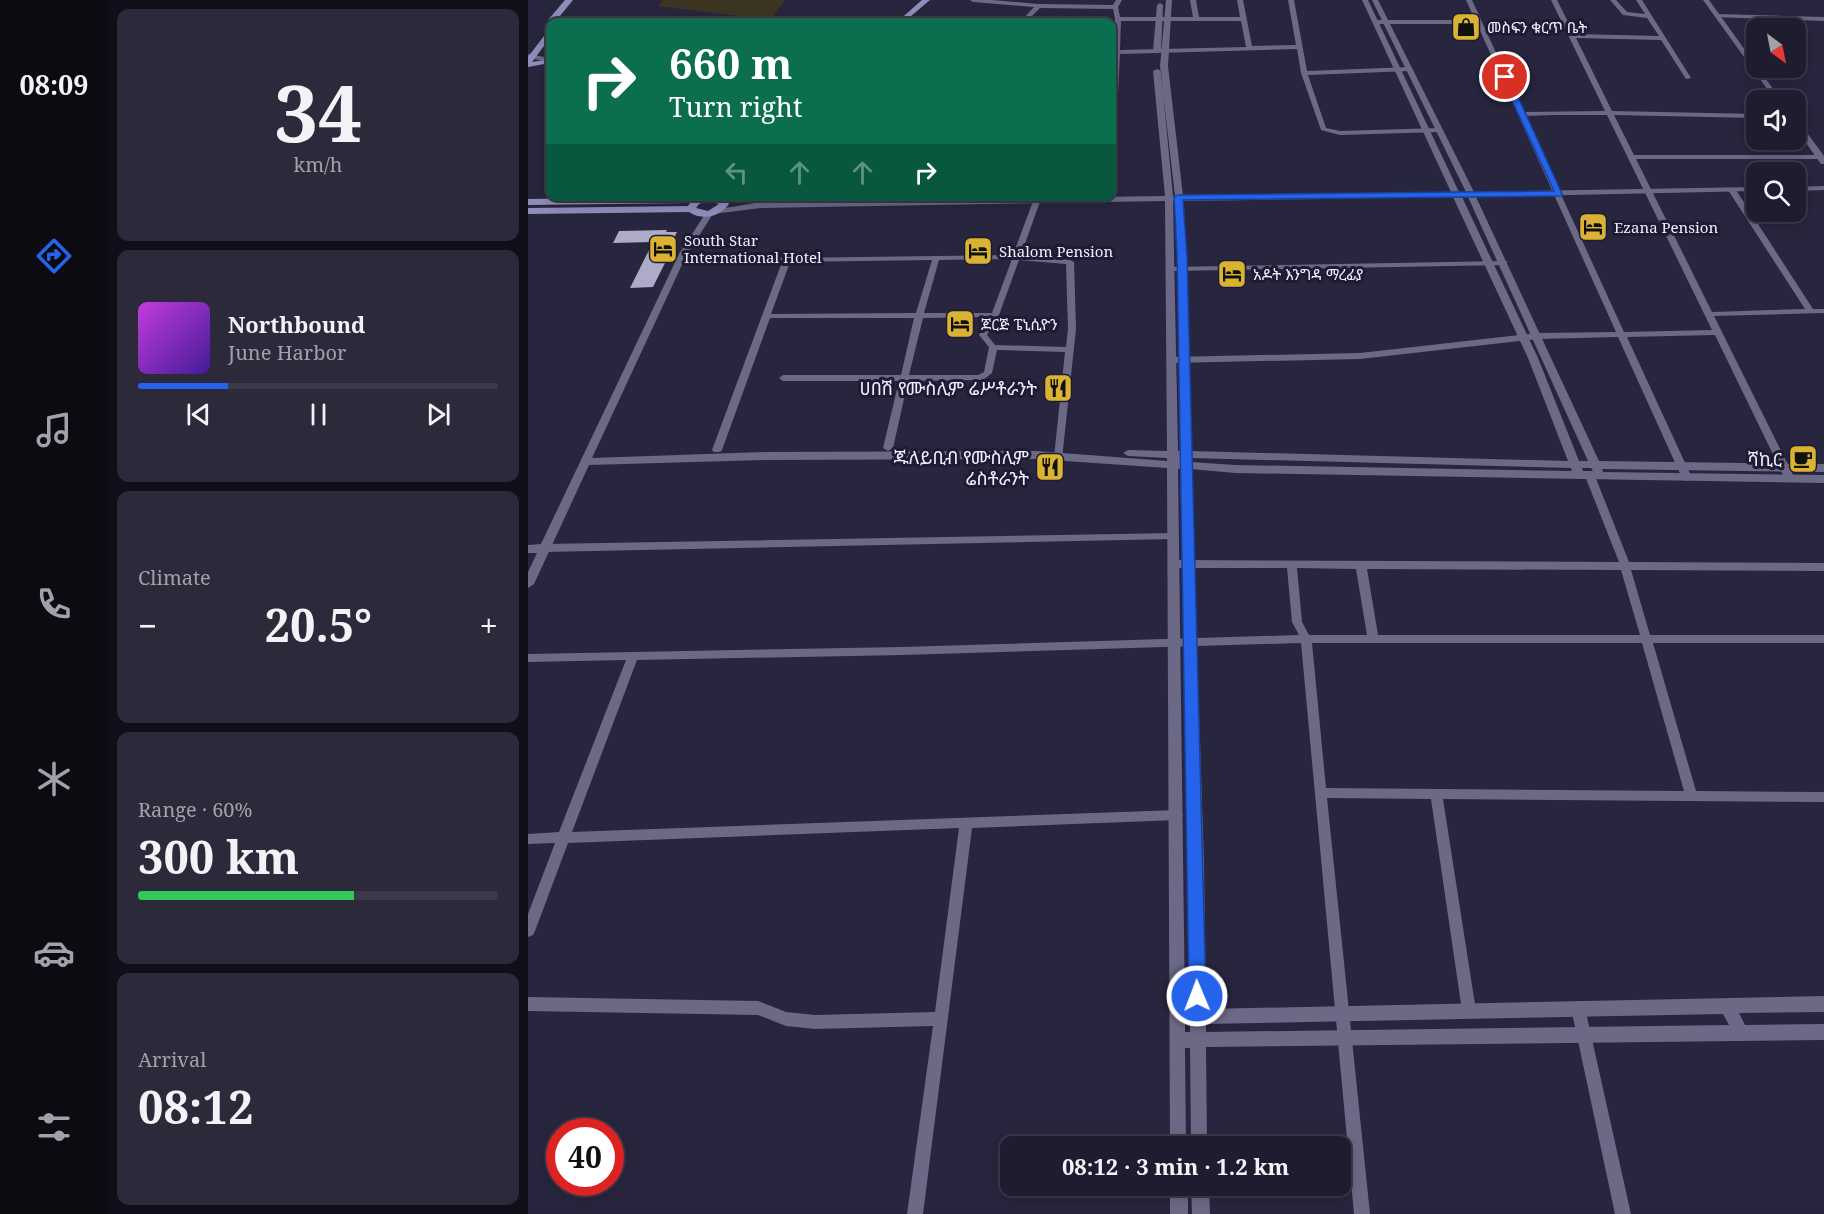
<!DOCTYPE html>
<html lang="en">
<head>
<meta charset="utf-8">
<style>
  :root { --surface:#1e1c2e; --page:#2b293a; --text:#f1f3f6; --muted:#a1a1aa; --line:#3c3a4a; --accent:#2563eb }
  body { margin:0; font-family:"Noto Serif","Noto Sans Ethiopic",serif; background:var(--page); color:var(--text); height:100vh; display:flex; flex-direction:column; font-size:22px; white-space:nowrap }
  * { box-sizing:border-box; margin:0 }
  p { font-size:20px; color:var(--muted) }
  .icon { flex:none; width:33px; height:33px; fill:none; stroke:currentColor; stroke-width:2; stroke-linecap:round; stroke-linejoin:round }
  .map { position:relative; flex:1; overflow:hidden }
  .sheet { display:flex; flex-direction:column; gap:9px; padding:9px; background:#100f19; width:420px }
  .sheet>* { flex:none }
  .guide { position:absolute; left:18px; top:18px; width:570px; height:183px; border-radius:12px; box-shadow:0 3px 15px #0003,0 0 0 2px var(--line); background:#0b6e4f; color:#fff; overflow:hidden }
  .needle { width:39px; rotate:148deg }
  .controls { position:absolute; left:1218px; top:18px; display:grid; gap:12px }
  .controls a { display:grid; place-items:center; width:60px; height:60px; border-radius:12px; background:var(--surface); box-shadow:0 3px 15px #0003,0 0 0 2px var(--line); font-size:30px }
  .speed { position:absolute; left:18px; top:1118px; display:flex; gap:12px; font-size:30px; font-weight:700; text-align:center }
  .speed>* { display:grid; place-content:center; width:78px; height:78px; border-radius:50%; background:var(--surface); box-shadow:0 3px 15px #0003,0 0 0 2px var(--line); line-height:1 }
  .speed .limit { border:9px solid #d22; background:#fff; color:#111 }
  .pin { position:absolute; display:grid; place-items:center; width:51px; height:51px; color:#fff; margin:-26px; border:3px solid #fff; border-radius:50%; box-shadow:0 2px 6px #0007 }
  .me { position:absolute; width:66px; margin:-33px; rotate:359deg; stroke-linejoin:round; filter:drop-shadow(0 0 4px #0008) }
  .turn { display:flex; align-items:center; gap:21px; height:126px; padding:0 24px; font-size:27px }
  .turn .icon { width:78px; height:78px; stroke-width:2.5 }
  .turn b { display:block; font-size:42px; line-height:51px }
  .lanes { display:flex; align-items:center; height:57px; padding:0 24px; background:#0003; justify-content:center; gap:30px; direction:ltr }
  .lanes .off { opacity:.35 }
  .big { font-size:45px; font-weight:700; line-height:1.1 }
  .sheet .widget { flex:1; display:flex; flex-direction:column; justify-content:center; gap:9px; min-width:0; padding:0 21px; border-radius:12px; background:var(--page) }
  .sheet .dial { align-items:center; gap:0 }
  .dial b { font-size:78px; line-height:1 }
  .song { display:flex; align-items:center; gap:18px }
  .cover { width:72px; height:72px; border-radius:9px; background:linear-gradient(135deg,hsl(290 70% 55%),hsl(260 70% 35%)) }
  .played { height:6px; border-radius:3px; background:linear-gradient(90deg,var(--accent) 25%,var(--line) 25%) }
  .keys { display:flex; justify-content:space-around; direction:ltr }
  .heat { display:flex; justify-content:space-between; align-items:center; font-size:33px; direction:ltr }
  .charge { height:9px; border-radius:4px; background:linear-gradient(90deg,#34c759 60%,var(--line) 0) }
  .trip { position:absolute; left:472px; top:1136px; width:351px; height:60px; border-radius:12px; background:var(--surface); box-shadow:0 3px 15px #0003,0 0 0 2px var(--line); font-weight:700; line-height:60px; text-align:center }
  main { display:flex; flex:1; min-height:0 }
  .tabs { display:flex; flex-direction:column; width:108px; justify-content:space-around; align-items:center; background:#0c0b12; color:var(--muted) }
  .tabs .icon { width:42px; height:42px }
  .tabs .active { color:var(--accent) }
  .tabs b { font-size:27px; color:var(--text) }
  .map>svg:first-child { display:block }
</style>
</head>
<body>
<main>
<nav class="tabs">
<b>08:09</b>
<svg class="icon active" aria-label="directions" viewBox="0 0 24 24"><path d="M12 3l9 9-9 9-9-9zM9 14v-3h6M13 9l2 2-2 2"/></svg>
<svg class="icon" aria-label="music" viewBox="0 0 24 24"><path d="M9 18V5l10-2v13"/><circle cx="6" cy="18" r="3"/><circle cx="16" cy="16" r="3"/></svg>
<svg class="icon" aria-label="phone" viewBox="0 0 24 24"><path d="M5 4h4l2 5-3 2q2 4 5 5l2-3 5 2v4C11 20 4 13 5 4z"/></svg>
<svg class="icon" aria-label="climate" viewBox="0 0 24 24"><path d="M12 3v18M4 7l16 10M4 17L20 7"/></svg>
<svg class="icon" aria-label="car" viewBox="0 0 24 24"><path d="M5 17H2v-5l4-1 3-4h7l3 4 3 1v5h-3M9 17h6M6 11h13"/><circle cx="7" cy="17" r="2"/><circle cx="17" cy="17" r="2"/></svg>
<svg class="icon" aria-label="filters" viewBox="0 0 24 24"><path d="M4 7h16M4 17h16"/><circle cx="9" cy="7" r="2"/><circle cx="15" cy="17" r="2"/></svg>
</nav>
<section class="sheet">
<div class="widget dial"><b>34</b><p>km/h</p></div>
<div class="widget">
<div class="song"><i class="cover"></i><div><b>Northbound</b><p>June Harbor</p></div></div>
<div class="played"></div>
<div class="keys"><svg class="icon" aria-label="previous" viewBox="0 0 24 24"><path d="M18 5L8 12l10 7zM5 5v14"/></svg><svg class="icon" aria-label="pause" viewBox="0 0 24 24"><path d="M8 5v14M16 5v14"/></svg><svg class="icon" aria-label="next" viewBox="0 0 24 24"><path d="M6 5l10 7-10 7zM19 5v14"/></svg></div>
</div>
<div class="widget"><p>Climate</p>
<div class="heat"><a>−</a><b class="big">20.5°</b><a>+</a></div>
</div>
<div class="widget"><p>Range · 60%</p><b class="big">300 km</b><div class="charge"></div></div>
<div class="widget"><p>Arrival</p><b class="big">08:12</b></div>
</section>
<div class="map">
<svg width="1296" height="1214" viewBox="0 0 1296 1214">
  <rect width="100%" height="100%" fill="#28253e"/>
  <path fill="#3c3521" d="M135,0H257L242,20L130,6Z"/>
  <path fill="#adabc8" d="M139,230L138,232H149L146,238L149,239L125,287L102,288L125,242L85,243L91,231Z"/>
  <g fill="none" stroke-linecap="round" stroke-linejoin="round">
    <path fill="#6b6986" fill-rule="evenodd" d="M442,0H464L510,4L585,5L588,0H594L590,7L592,17H665L662,0H668L671,17H712L709,0H715L724,46L768,45L760,0H766L779,71L882,67L885,69L882,71L780,75L798,128L812,131L911,128L914,130L911,132L812,135L793,130L773,73L769,49L592,54L587,155L584,157V93L587,19L585,9L512,8L498,22H492L506,7L445,2ZM593,21H713L718,47L592,50Z
      M938,0H944L995,112L1077,111L1023,0H1029L1046,34L1131,36L1119,18L1095,15L1082,0H1088L1099,12L1117,14L1108,0H1114L1163,78L1158,79L1133,40L1048,38L1084,111L1228,114V118L1086,115L1106,155H1293L1296,156L1293,159H1108L1184,312L1277,309L1200,190L1204,188L1208,190L1285,309H1296V313L1186,316L1267,479L1265,481L1262,482L1257,479L1187,335L1099,337L1164,478L1159,481L1154,478L1090,337L1010,339L832,359L643,363L639,360L643,357L832,353L1010,333L1088,332L949,24H848L845,22L848,20H947ZM1024,115H1079L1184,330L1096,332L997,116Z
      M1189,14L1296,17V21L1187,17V15Z
      M507,196H514L493,255L542,260L546,262L548,329L534,459L531,460L526,457L537,352L469,350L464,373L455,380L380,381L365,448L360,451L355,448L371,381H255L251,378L255,375H373L386,318H242L194,450L192,452H186L184,450L254,262L155,256L151,254L152,252L259,258L485,255ZM484,259L464,313H396L411,260ZM404,260L388,313L243,314L262,262ZM491,260L538,264L540,329L538,347L467,345L459,335L471,315ZM461,317L451,335L461,347L456,372L450,375H381L395,318Z
      M976,261H979V265L642,271L638,269L642,267Z
      M1062,473L1067,476L1101,562L1296,563V571L1103,570L1122,635H1296V643H1125L1168,791L1296,792V802L915,799L948,1011L946,1016L941,1018L936,1016L934,1011L903,799L799,798L842,1214H826L773,643L374,655L109,660L44,832L649,810L653,811L655,815L653,819L649,820L444,828L395,1214H379L405,1026L287,1029L258,1026L230,1015L0,1011V997L230,1001L258,1012L287,1015L407,1012L431,828L40,843L7,931L5,935L0,937V914L27,843L0,844V834L31,832L98,660L0,662V654L374,647L771,635L764,622L759,568H646L641,564L646,560L1091,562L1057,476ZM769,568L828,569L839,635H781L774,622ZM839,569L1093,570L1112,635H850ZM784,643H1114L1156,791L798,788Z
      M646,533L651,536L646,539L16,552L11,548L16,544Z
      M1050,1001L1055,1003L1057,1008L1103,1214H1087L1043,1008L1045,1003Z"/>
    <path fill="#6b6986" fill-rule="evenodd" d="M638,0H644L640,66L655,196L923,192L834,0H840L931,192H938L844,0H850L946,192L1228,187V191L948,197L1071,461L1296,464V472L1074,469L1075,472L1296,475V483L707,473L663,469L676,863L678,1009L1296,996V1012L1211,1013L1217,1025L1296,1024V1040L678,1047L679,1146H663L662,1048H657L658,1146H642L639,468L508,459L239,460L61,465L6,584L0,588V572L9,553H0V545L13,544L151,254L179,211L233,202L637,196L625,71L629,69L633,71L645,196H647L632,66ZM925,197L1000,358L1040,461L663,451L658,241L655,201ZM934,197H940L1060,461H1051L1010,358ZM637,201L639,451L600,450L595,453L600,456L639,458V461L508,451L239,452L64,458L159,254L185,214L233,208ZM645,201H647L650,241L652,451H650ZM663,458L1043,468L1044,471L707,465L663,462ZM1054,468H1063L1065,471H1055ZM650,469H652L662,863V1009H657ZM1195,1014L1201,1025L678,1032V1024ZM657,1024H662V1032H657Z
      M1175,0H1181L1253,100H1247Z
      M632,3L635,5L633,51L629,53L625,51L629,5Z
      M0,54L22,58V62L0,58Z
      M1268,122H1271L1296,156V164H1293L1268,129Z
      M1296,186V190L1268,191V187Z
      M642,1185H660V1214H642Z
      M663,1185H681L682,1214H664Z"/>
    <path fill="#908dbb" fill-rule="evenodd" d="M37,0H45L27,22L20,24V20Z
      M394,0H402L376,22H369Z
      M19,32H22V38L4,62L22,59V63L0,67V57Z
      M189,196L196,198L201,204C191,217 175,221 161,212L0,214V208L160,206L162,203L0,205V199ZM180,201L191,204L180,211L168,208L171,204Z"/>
  </g>
  <path fill="#2563eb" stroke="#184099" stroke-width="1.5" d="M977,74L981,77L1035,196L655,200L659,255L678,996L676,1002L669,1004L663,1002L661,996L649,255L646,197L650,195L1026,191L973,77Z"/>
  <defs>
    <g id="shop-square" transform="scale(1.5)"><rect x="-9" y="-9" width="18" height="18" rx="4" fill="#dab333" stroke="#1e1c33"/><path d="M-5-2.5h2.3a2.7 3.5 0 0 1 5.4 0H5L5.5 6h-11ZM-1.5-2.5h3a1.5 2.3 0 0 0-3 0Z" fill="#111"/></g>
    <g id="hotel-square" transform="scale(1.5)"><rect x="-9" y="-9" width="18" height="18" rx="4" fill="#dab333" stroke="#1e1c33"/><path d="M-6-4.5h1.5V1H6V5H4.5V3h-9V5H-6ZM-4 0a1.8 1.8 0 1 1 3.6 0ZM.5 0V-2.5h3Q6-2.5 6 0Z" fill="#111"/></g>
    <g id="restaurant-square" transform="scale(1.5)"><rect x="-9" y="-9" width="18" height="18" rx="4" fill="#dab333" stroke="#1e1c33"/><path d="M-5-6h1v4h1v-4h1v4h1v-4h1v5L-1.5 .5V6h-2V.5L-5-1ZM5-6V6H3V1.5H1.5Q1.5-4 5-6Z" fill="#111"/></g>
    <g id="cafe-square" transform="scale(1.5)"><rect x="-9" y="-9" width="18" height="18" rx="4" fill="#dab333" stroke="#1e1c33"/><path d="M-5.5-4.5H6V0H3Q3 3.5 0 3.5H-2.5Q-5.5 3.5-5.5 0ZM3-3.2v2h1.7v-2ZM-6 4.5H4V6H-6Z" fill="#111"/></g>
  </defs>
  <g fill-rule="evenodd">
    <use href="#shop-square" x="938" y="27"/>
    <use href="#hotel-square" x="1065" y="227"/>
    <use href="#hotel-square" x="135" y="249"/>
    <use href="#hotel-square" x="450" y="251"/>
    <use href="#hotel-square" x="704" y="274"/>
    <use href="#hotel-square" x="432" y="324"/>
    <use href="#restaurant-square" x="530" y="388"/>
    <use href="#cafe-square" x="1275" y="459"/>
    <use href="#restaurant-square" x="522" y="467"/>
  </g>
  <g text-anchor="middle" dominant-baseline="central" stroke-width="6" stroke-linejoin="round" paint-order="stroke">
    <g font-size="15" fill="#efeeff" stroke="#1e1c33" text-anchor="start">
      <text x="959" y="27">መስፍን ቁርጥ ቤት</text>
      <text x="1086" y="227">Ezana Pension</text>
      <text x="156" y="240">South Star<tspan x="156" dy="17">International Hotel</tspan></text>
      <text x="471" y="251">Shalom Pension</text>
      <text x="725" y="274">አዶት እንግዳ ማረፊያ</text>
      <text x="453" y="324">ጆርጅ ፔኒሲዮን</text>
    </g>
    <g font-size="18" fill="#efeeff" stroke="#1e1c33" text-anchor="end">
      <text x="509" y="388">ሀበሽ የሙስሊም ሬሥቶራንት</text>
      <text x="501" y="457">ጁለይቢብ የሙስሊም<tspan x="501" dy="21">ሬስቶራንት</tspan></text>
      <text x="1254" y="459">ሻኪር</text>
    </g>
  </g>
</svg>
<div class="controls">
<a><svg class="needle" viewBox="-14 -14 28 28"><path d="M0-13l5 13h-10z" fill="#e53935"/><path d="M0 13l5-13h-10z" fill="#a1a1aa"/></svg></a>
<a><svg class="icon" aria-label="sound" viewBox="0 0 24 24"><path d="M4 9h4l5-4v14l-5-4H4zM17 9q2 3 0 6"/></svg></a>
<a><svg class="icon" aria-label="search" viewBox="0 0 24 24"><circle cx="10" cy="10" r="6"/><path d="M15 15l6 6"/></svg></a>
</div>
<div class="speed"><div class="limit">40</div></div>
<div class="pin" style="left:977px;top:77px;background:#d93025"><svg class="icon" aria-label="arrive" viewBox="0 0 24 24"><path d="M6 21V4h12l-3 4 3 4H6"/></svg></div>
<svg class="me" style="left:669px;top:996px" viewBox="-20 -20 40 40"><circle r="17" fill="#2563eb" stroke="#fff" stroke-width="3"/><path d="M0-11L8 9 0 5-8 9z" fill="#fff"/></svg>
<div class="trip">08:12 · 3 min · 1.2 km</div>
<div class="guide">
<div class="turn"><svg class="icon" aria-label="right" viewBox="0 0 24 24"><path d="M7 20v-9h11M14 6l5 5-5 5"/></svg><div><b>660 m</b>Turn right</div></div>
<div class="lanes"><svg class="icon off" aria-label="left" viewBox="0 0 24 24"><path d="M17 20v-9H6M10 6l-5 5 5 5"/></svg><svg class="icon off" aria-label="ahead" viewBox="0 0 24 24"><path d="M12 20V5M6 11l6-6 6 6"/></svg><svg class="icon off" aria-label="ahead" viewBox="0 0 24 24"><path d="M12 20V5M6 11l6-6 6 6"/></svg><svg class="icon" aria-label="right" viewBox="0 0 24 24"><path d="M7 20v-9h11M14 6l5 5-5 5"/></svg></div>
</div>
</div>
</main>
</body>
</html>
